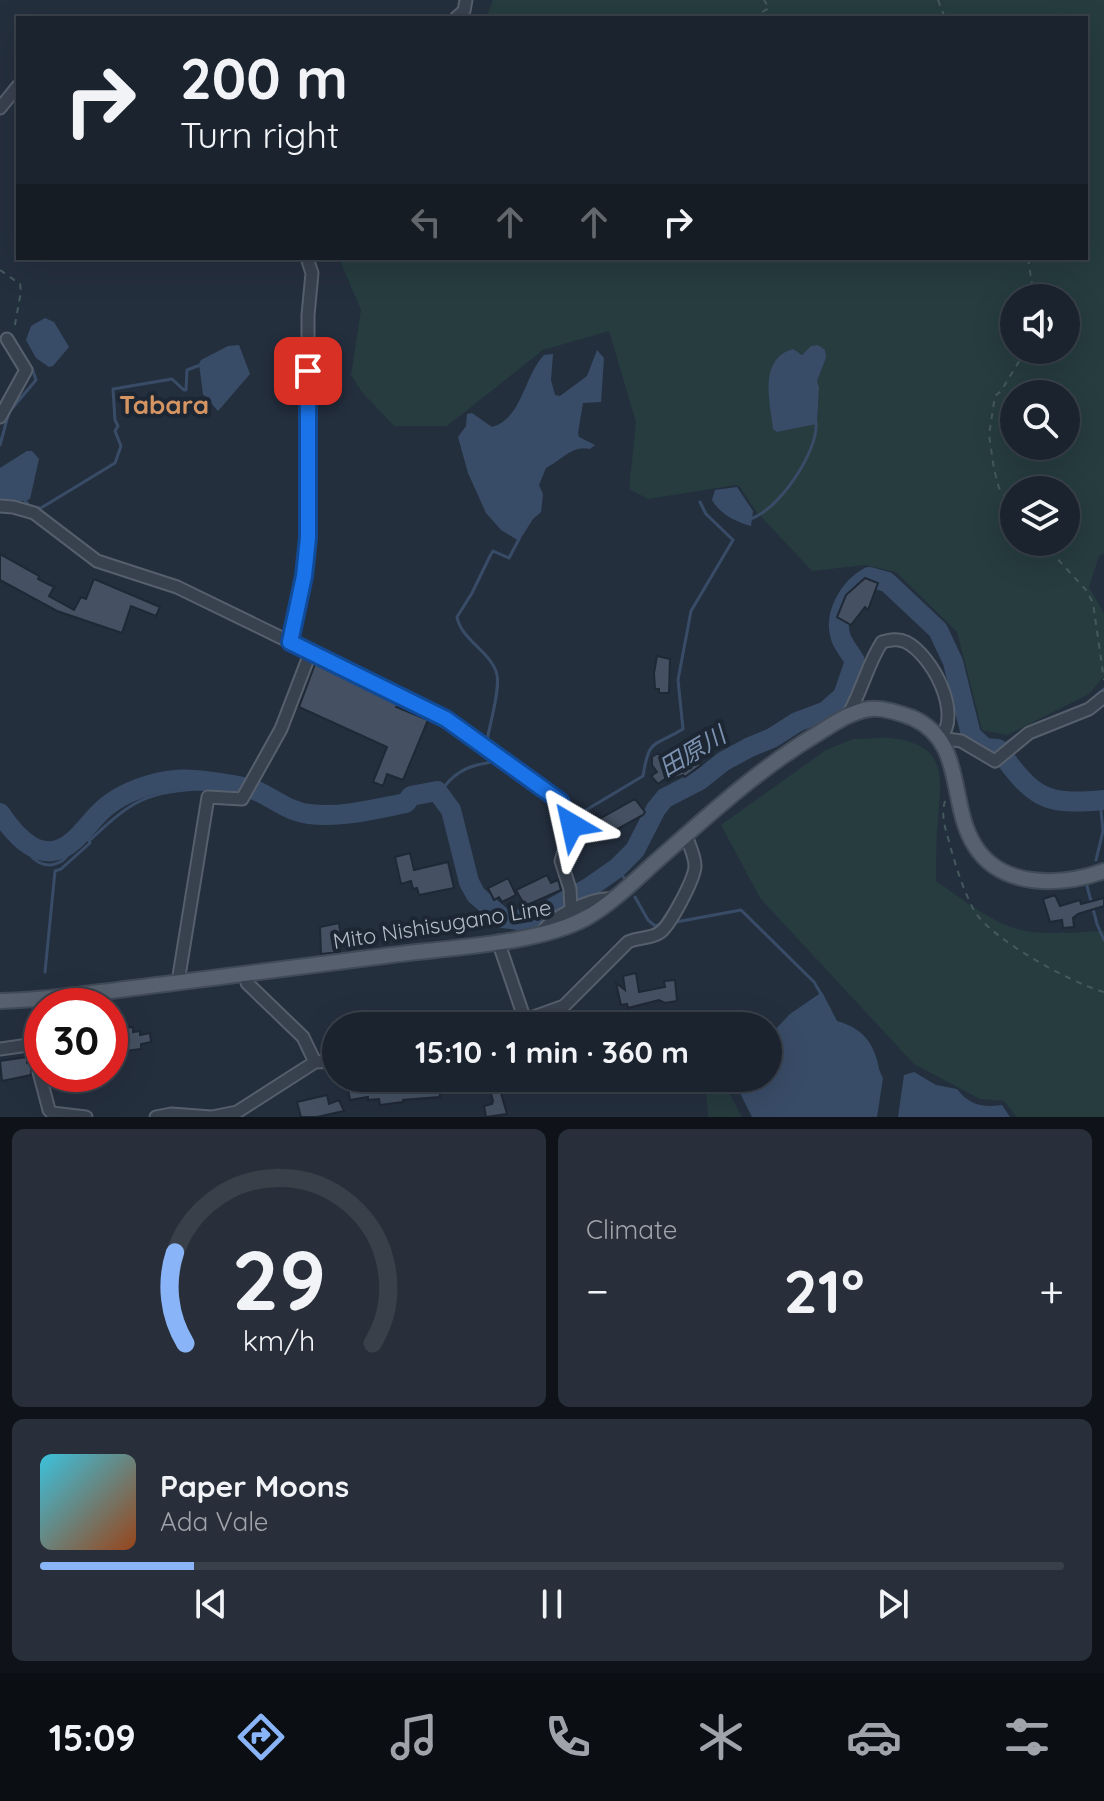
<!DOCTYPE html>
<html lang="en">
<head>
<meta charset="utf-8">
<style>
  :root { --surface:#1b232e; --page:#282f3a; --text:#f1f3f6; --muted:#a0a4aa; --line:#39404a; --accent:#8ab4f8 }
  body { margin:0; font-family:Quicksand,"Noto Sans JP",sans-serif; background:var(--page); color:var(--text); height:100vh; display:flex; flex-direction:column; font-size:30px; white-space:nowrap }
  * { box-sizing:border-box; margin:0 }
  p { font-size:26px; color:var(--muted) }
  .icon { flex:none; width:44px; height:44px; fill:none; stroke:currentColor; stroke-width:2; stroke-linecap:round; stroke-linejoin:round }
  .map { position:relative; height:1117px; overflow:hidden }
  .drawer { display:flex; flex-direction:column; gap:12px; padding:12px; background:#0f1319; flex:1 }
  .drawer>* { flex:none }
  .guide { position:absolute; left:16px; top:16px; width:1072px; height:244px; border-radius:0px; box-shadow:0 8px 32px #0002,0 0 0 2px var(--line); background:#1b232e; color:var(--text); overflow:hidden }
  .fabs { position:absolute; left:1000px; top:284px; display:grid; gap:16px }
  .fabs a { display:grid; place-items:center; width:80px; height:80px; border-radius:50%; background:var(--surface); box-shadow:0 8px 32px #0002,0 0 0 2px var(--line); font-size:40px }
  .speed { position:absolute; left:24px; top:988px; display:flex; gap:16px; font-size:40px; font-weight:700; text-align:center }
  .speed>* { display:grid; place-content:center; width:104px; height:104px; border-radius:50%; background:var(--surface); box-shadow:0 8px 32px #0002,0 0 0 2px var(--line); line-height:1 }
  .speed .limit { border:12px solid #d22; background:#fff; color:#111 }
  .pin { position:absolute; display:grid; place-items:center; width:68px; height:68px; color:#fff; margin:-34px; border-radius:16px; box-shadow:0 4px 12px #0006 }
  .me { position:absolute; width:88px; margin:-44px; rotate:324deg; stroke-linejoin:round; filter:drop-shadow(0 0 6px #0008) }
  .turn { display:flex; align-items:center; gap:28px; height:168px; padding:0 32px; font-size:36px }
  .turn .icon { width:104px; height:104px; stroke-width:2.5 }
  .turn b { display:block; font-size:56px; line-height:68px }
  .lanes { display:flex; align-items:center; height:76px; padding:0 32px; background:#0003; justify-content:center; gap:40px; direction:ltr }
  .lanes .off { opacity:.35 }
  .big { font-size:60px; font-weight:800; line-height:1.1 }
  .drawer .tile { flex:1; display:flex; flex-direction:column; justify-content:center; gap:12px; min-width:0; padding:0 28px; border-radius:12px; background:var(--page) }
  .drawer .dial { align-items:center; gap:0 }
  .dial svg { height:208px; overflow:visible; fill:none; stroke:var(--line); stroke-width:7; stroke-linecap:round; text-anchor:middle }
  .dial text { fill:var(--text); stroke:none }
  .song { display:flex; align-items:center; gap:24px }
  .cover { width:96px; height:96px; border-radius:12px; background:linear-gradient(135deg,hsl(190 70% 55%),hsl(20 70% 35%)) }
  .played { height:8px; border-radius:4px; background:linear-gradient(90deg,var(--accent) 15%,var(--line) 15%) }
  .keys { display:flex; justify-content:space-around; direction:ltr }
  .heat { display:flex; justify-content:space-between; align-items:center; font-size:44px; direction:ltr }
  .drawer .tiles { flex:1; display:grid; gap:12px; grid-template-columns:1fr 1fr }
  .tile:last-child { grid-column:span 2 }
  .trip { position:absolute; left:322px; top:1012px; width:460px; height:80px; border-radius:40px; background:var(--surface); box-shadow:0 8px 32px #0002,0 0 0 2px var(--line); font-weight:800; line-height:80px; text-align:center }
  .tabs { display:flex; height:128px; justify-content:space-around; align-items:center; background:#0b0e12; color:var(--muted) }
  .tabs .icon { width:56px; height:56px }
  .tabs .selected { color:var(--accent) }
  .tabs b { font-size:36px; color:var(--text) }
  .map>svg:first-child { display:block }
</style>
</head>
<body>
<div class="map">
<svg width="1104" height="1117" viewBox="0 0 1104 1117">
  <rect width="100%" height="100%" fill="#242f3e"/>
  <path fill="#263c3f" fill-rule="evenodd" d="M493,0H1104V553L1099,556L1089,587L1104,613V676L1089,694L1007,735L982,730L957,632L896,572L865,565L812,571L755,510L740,487L736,485L648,499L629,489L636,422L609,331L543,350L447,426H394L362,392L351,375L361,310L339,258H1086V18H486ZM1014,298H1066V350H1014ZM798,353L826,358L817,381L819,387L817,424L777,432ZM1014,394H1066V446H1014ZM1014,490H1066V542H1014Z
    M853,739C867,739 883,736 897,739C948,747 941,780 938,819C936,840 936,861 936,881C961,898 987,920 1017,929C1043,936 1076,932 1104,931V1117H1017L1004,1101L980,1099L914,1064L760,898L721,825L826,750Z
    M724,1084L742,1117H708L706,1089Z"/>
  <path fill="#394c67" d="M45,318L54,322L69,347L53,366L49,367L36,358L26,340L31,326Z
    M239,345L250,374L218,411L203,394L199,364L201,360L228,346Z
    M818,345L825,350L826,358L817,381L819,387L817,424L777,432L773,429C770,402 758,359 793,349L802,355L811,346Z
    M597,350L604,358L601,402L583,403L578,433L579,437L595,445L590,449C572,445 562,460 546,468L539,485L543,494L541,512L533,519L519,541L501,530L486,513L468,473L458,437L466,426L467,414L472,413L492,427C522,419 524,376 544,355L553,354L551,380L555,395L560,396L587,376Z
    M27,451H32L39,459L30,499L19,502L0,501V468Z
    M737,487L753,511L751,526C736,522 720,514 712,500L715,490Z
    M822,992L837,1021C858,1027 871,1038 877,1060C879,1068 879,1071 883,1078L877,1117H752L735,1083L736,1078H768V1037L790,1014Z
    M914,1072L936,1085L957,1089C969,1105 983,1108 1002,1105L1010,1117H898L904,1075Z"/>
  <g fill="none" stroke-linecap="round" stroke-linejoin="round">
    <path stroke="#394c67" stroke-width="3" d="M0,445L9,412L36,380L32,368
      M23,498L30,507L41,508L115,463L121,446L115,431L118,426L115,420L113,389L172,379L184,390H186L187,370L203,364
      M750,519C778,511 819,451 816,422
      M1089,702L1104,689
      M998,749L1023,731
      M503,754L505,753L487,740C490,724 500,690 497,675C492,652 461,640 457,617L472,593L490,556L493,551L509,558L519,539
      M440,793C448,780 461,769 477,765C485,763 489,764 496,759
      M571,819L643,776C649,737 654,747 683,729L678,680L691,611L733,540L706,514L700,502
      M25,844C29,860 45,871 62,861C69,856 73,845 76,838
      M558,851L566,824
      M1096,860L1103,831L1100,800
      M617,868L624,878
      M1087,886L1097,924L1104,940
      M635,897L648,920L655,926L662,924
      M561,903L565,885
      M676,922L741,910L814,982L821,994
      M45,972L55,871L61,869L90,843L89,841C130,802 147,790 205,789C214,789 228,785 236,788C254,794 270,804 289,809"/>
    <path stroke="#394c67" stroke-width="20" d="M0,813C16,837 43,868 73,841C85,831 94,816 107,806C124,792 153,782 175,780C191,778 245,785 259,792C276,800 290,812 309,814C342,818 375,809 406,803L411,796L437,791L451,810L469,882L476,895L503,918L518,920L536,917L590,887L617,868L635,850L656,809L665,798L700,780L724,761L750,747L772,738L797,722L826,711L843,696L855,661C851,654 844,646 841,638C833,615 849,588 869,577L887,582L938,630L953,662L971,735L985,748L998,749C1033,797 1043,806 1104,800"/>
  </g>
  <path fill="#455162" stroke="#1f2835" stroke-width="2" d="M0,554L39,576L38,579L54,587L49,596L74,610L81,597L86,599L94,579L160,607L156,616L131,606L122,633L57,611L0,580Z
    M865,578L878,583L868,610L865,607L851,625L837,617L846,595Z
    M657,656L670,659L669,693H659V689H655L654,673Z
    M315,664L398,705L396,707L428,720L403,780L387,774L383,786L373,782L387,747L299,707Z
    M689,749L701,765L685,777L683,775L675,778L672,774L658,784L651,776L657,772L652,765V757L658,753L667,765Z
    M635,799L645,812L643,815L612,832L610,828L593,837L586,820L597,814L599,819Z
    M410,853L414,870L448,862L454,888L419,895L417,888L413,889L411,881L401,884L395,857Z
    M547,875L551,883L558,880L561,890L525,906L516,890Z
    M508,878L516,895L502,902L499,897L494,900L488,888Z
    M1055,895L1060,906L1080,900L1081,904L1104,898V906L1078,914L1073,918L1074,927L1063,928L1062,920L1050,922L1043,899Z
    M339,923L342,943H339L340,952L321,954L320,927Z
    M636,973L639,992L665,987L664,981L675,980L677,1001L665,1003L659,1000L628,1008L627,1004L621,1005L616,983L625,990L623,976Z
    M133,1027V1032L140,1031V1035L150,1033L151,1042L141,1044V1049L110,1053V1030Z
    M27,1057V1063L32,1062L31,1075L2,1081L0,1061Z
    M408,1078H420V1083L439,1082L440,1097L403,1100V1102L380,1105L379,1099L368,1100V1097L350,1100L347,1083L376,1080L378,1089L408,1084Z
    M487,1078H536L501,1093L507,1114L486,1117L484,1106L492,1104L493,1101Z
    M327,1095L329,1104L339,1100L344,1111L317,1117H301L297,1102Z"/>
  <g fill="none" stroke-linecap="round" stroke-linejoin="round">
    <g stroke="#565f6c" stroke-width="15">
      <path id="minor" d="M456,18L464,11L466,0
        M0,108L18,86
        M307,258L312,273L308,315V538L304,576L290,642L446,719L468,733L560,801L572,825L561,861L570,889L571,910
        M0,417L26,370L7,339
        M0,506L13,507L34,513L97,561L177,587L290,642
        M848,715C862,691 867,665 882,642C890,640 898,638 906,642C932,655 963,714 940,738L961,741L995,761L1029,733L1089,709L1104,697
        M541,935C548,918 594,896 612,899
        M498,941L525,1020
        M246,974L247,983L303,1037L315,1062
        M178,982L208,797L242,799L281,729L311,651
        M521,1026L525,1020L564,1006L628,942C638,937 650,939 659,933C669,928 695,878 695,866C695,856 689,845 686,835
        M0,1049L42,1043
        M42,1053L39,1072L49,1110L52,1113L86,1117
        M156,1117L171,1114L211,1117
        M212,1117L237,1112L315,1062L336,1061"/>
    </g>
    <g stroke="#414a57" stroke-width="18">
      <path id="major" d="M0,1001C58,999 115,990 173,983C243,974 314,965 384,956C441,948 536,945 586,918C613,903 637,878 661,857C711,813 760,768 817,734C833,724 850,712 869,709C883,707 900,713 913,718C966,742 948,804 975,846C1002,889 1062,886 1104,871"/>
    </g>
    <path stroke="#44595c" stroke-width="2" stroke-dasharray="6 6" stroke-linecap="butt" d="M938,0L945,18
      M752,18L769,8L764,0
      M1028,258L1032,284L1037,298
      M0,270L20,284L21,291L14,330
      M1014,509L999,488L994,469L989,435L995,396L1001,391L1026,350
      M1042,542L1086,590L1093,603L1104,680
      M945,801C940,818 947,832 951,849C957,870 964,892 975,912C993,940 1071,983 1104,992"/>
    <use href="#minor" stroke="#38414e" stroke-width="11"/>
    <use href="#major" stroke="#56606e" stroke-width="14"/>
  </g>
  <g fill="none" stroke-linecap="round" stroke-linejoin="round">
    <g stroke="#114b97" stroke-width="20">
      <path id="route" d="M308,371V538L304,576L290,642L446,719L560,801L572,825"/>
    </g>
    <use href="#route" stroke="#1a73e8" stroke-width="14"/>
  </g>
  <g text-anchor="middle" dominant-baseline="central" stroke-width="8" stroke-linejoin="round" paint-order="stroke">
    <g font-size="22" fill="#b4bcc9" stroke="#1d2633">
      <text transform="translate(442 924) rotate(-9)">Mito Nishisugano Line</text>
    </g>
    <g font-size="24" font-style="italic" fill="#7c92b1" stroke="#1d2633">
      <text transform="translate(692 751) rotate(-31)">田原川</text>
    </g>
    <g font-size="26" font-weight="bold" fill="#d59563" stroke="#1d2633">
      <text x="164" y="404">Tabara</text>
    </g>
  </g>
</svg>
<div class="fabs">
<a><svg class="icon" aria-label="sound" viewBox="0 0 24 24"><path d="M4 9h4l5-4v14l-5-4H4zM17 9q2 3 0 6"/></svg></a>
<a><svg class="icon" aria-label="search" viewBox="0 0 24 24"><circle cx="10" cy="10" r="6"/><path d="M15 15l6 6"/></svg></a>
<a><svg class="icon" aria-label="layers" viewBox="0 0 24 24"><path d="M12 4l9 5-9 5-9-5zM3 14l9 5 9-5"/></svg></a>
</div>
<div class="speed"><div class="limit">30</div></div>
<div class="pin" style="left:308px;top:371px;background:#d93025"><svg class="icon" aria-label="arrive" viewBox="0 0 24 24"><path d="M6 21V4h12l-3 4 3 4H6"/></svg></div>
<svg class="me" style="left:572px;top:825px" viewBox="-20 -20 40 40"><path d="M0-17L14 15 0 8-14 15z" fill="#1a73e8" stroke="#fff" stroke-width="4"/></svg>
<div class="trip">15:10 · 1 min · 360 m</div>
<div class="guide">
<div class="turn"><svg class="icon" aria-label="right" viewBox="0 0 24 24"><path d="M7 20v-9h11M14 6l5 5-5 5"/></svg><div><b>200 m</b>Turn right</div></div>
<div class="lanes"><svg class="icon off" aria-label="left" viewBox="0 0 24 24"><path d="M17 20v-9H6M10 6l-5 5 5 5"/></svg><svg class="icon off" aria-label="ahead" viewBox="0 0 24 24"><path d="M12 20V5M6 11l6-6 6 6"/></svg><svg class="icon off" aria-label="ahead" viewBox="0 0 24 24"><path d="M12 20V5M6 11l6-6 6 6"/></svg><svg class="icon" aria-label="right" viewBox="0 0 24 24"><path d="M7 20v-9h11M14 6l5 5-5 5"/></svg></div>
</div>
</div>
<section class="drawer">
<div class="tiles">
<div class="tile dial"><svg viewBox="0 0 100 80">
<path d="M14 69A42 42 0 1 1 86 69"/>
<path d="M14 69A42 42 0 0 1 10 34" stroke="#8ab4f8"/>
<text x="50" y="56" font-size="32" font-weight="700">29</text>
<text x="50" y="72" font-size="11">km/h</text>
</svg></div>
<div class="tile"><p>Climate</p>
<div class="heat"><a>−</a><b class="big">21°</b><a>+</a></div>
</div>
<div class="tile">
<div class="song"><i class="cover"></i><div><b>Paper Moons</b><p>Ada Vale</p></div></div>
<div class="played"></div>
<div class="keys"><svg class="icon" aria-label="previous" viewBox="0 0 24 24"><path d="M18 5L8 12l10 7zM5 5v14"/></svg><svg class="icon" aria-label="pause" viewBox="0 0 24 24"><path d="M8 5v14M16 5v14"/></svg><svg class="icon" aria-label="next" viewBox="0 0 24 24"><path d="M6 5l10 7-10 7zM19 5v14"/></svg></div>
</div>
</div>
</section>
<nav class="tabs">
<b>15:09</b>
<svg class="icon selected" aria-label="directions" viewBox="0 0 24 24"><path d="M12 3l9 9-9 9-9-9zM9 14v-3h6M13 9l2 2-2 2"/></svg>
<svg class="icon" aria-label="music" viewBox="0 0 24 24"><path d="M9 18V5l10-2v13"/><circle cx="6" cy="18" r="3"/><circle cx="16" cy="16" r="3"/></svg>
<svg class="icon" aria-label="phone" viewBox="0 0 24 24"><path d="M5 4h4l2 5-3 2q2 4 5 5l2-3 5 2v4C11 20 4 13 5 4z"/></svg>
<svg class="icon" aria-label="climate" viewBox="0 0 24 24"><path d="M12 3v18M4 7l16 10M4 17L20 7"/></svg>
<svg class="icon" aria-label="car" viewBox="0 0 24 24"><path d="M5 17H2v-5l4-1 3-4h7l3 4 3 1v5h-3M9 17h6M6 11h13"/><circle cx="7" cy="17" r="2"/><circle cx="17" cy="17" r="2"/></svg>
<svg class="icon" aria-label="filters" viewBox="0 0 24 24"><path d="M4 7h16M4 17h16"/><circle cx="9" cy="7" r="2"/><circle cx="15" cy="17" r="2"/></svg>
</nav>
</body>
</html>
